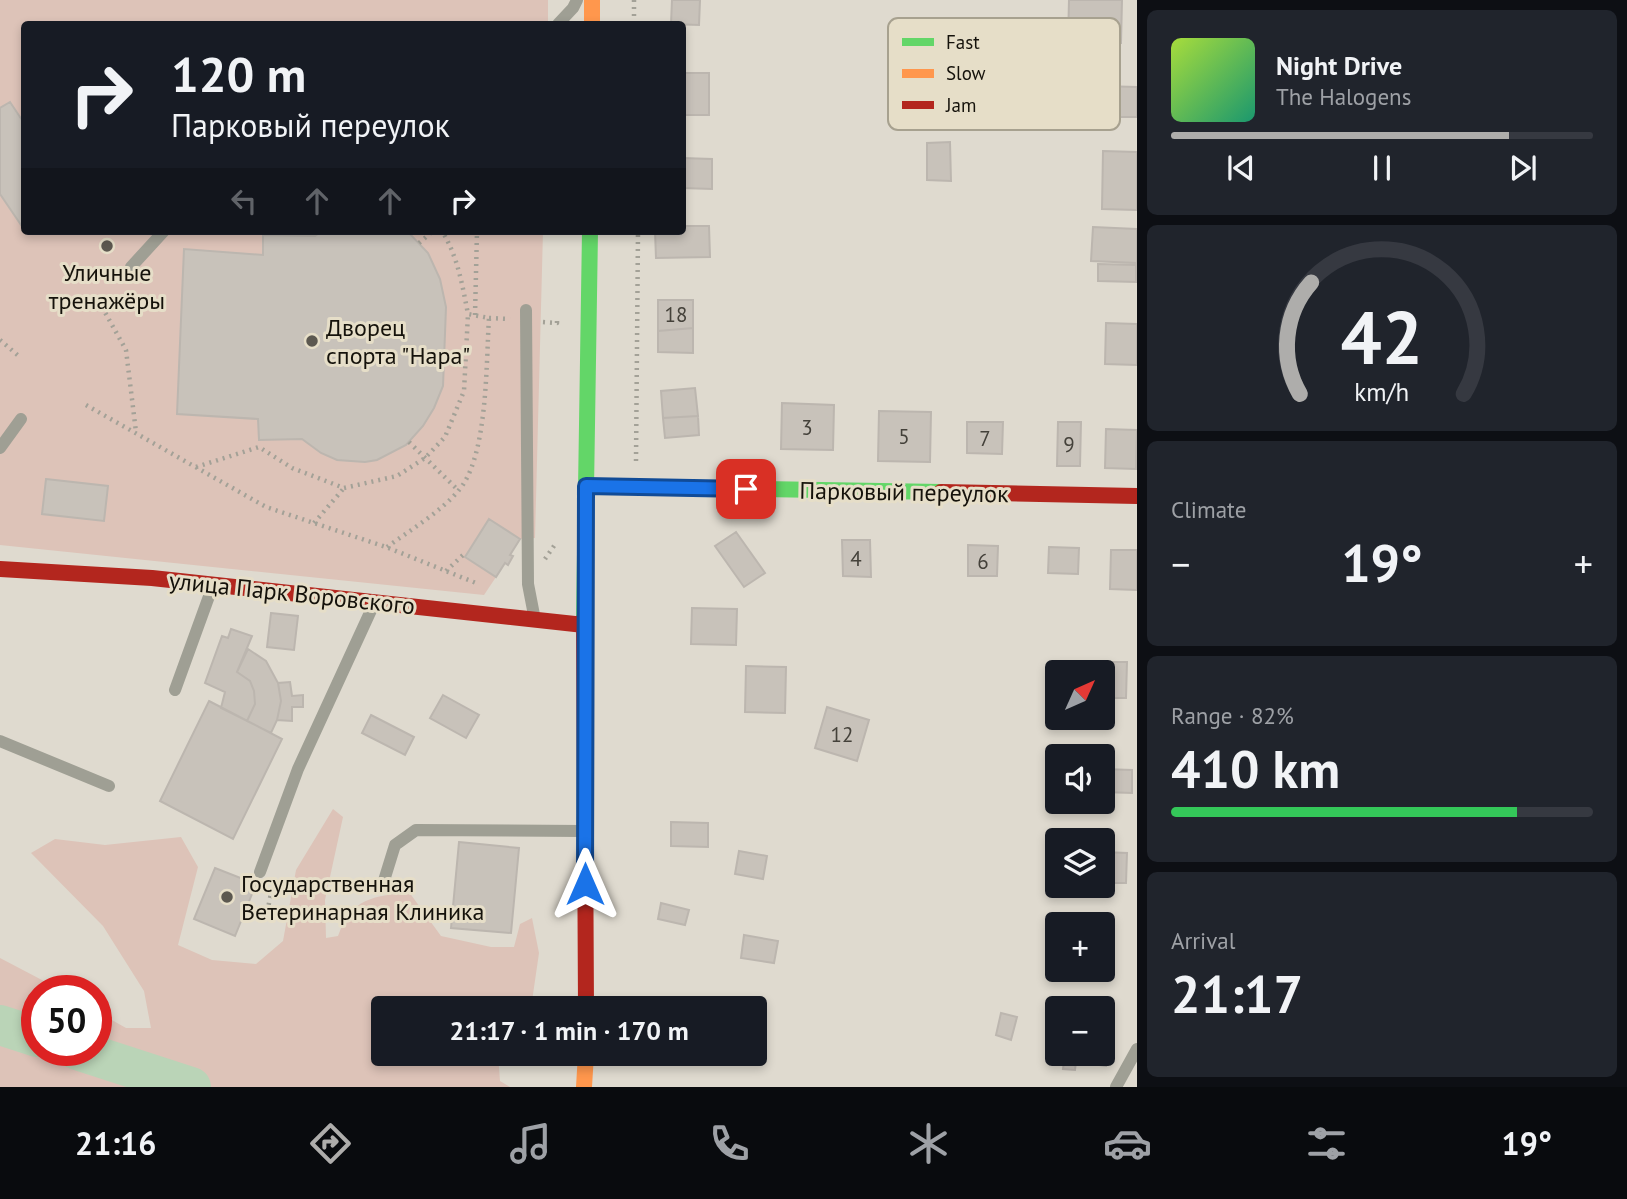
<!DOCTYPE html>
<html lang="en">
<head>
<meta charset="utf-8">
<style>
  :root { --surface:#171b24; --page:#20242c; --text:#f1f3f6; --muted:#9ea1a6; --line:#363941; --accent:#aeadab }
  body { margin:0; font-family:"PT Sans",sans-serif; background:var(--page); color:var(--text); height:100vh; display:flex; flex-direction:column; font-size:26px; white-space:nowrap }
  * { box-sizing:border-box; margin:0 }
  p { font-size:23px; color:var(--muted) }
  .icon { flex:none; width:38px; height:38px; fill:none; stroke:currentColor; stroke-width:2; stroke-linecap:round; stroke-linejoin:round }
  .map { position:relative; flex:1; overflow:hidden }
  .drawer { display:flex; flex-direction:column; gap:10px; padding:10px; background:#0d0f14; width:490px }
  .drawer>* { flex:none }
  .hud { position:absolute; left:21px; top:21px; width:665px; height:214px; border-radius:7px; box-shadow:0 4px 10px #0003; background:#171b24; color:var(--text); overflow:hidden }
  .needle { width:46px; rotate:45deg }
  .fabs { position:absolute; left:1045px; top:660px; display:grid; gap:14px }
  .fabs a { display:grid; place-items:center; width:70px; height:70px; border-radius:7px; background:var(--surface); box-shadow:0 4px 10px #0003; font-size:35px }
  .speed { position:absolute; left:21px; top:975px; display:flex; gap:14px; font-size:35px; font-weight:700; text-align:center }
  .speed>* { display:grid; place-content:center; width:91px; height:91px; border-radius:50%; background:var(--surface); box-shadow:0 4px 10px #0003; line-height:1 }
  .speed .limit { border:10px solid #d22; background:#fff; color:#111 }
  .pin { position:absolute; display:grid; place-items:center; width:60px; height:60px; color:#fff; margin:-30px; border-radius:14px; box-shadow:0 4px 10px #0006 }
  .me { position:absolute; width:77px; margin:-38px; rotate:0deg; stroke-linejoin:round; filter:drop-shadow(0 0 5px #0008) }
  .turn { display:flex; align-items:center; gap:24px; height:147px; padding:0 35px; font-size:32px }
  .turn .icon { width:91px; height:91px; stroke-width:2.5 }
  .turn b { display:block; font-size:49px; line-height:60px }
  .lanes { display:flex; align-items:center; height:66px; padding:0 35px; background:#0003; justify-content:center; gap:35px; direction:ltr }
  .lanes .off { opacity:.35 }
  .big { font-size:52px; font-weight:600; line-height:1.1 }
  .drawer .widget { flex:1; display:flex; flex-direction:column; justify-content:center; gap:10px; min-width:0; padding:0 24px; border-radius:10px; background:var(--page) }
  .drawer .dial { align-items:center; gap:0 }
  .dial svg { height:182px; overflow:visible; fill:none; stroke:var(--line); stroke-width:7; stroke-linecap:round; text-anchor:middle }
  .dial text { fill:var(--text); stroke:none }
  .song { display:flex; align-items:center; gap:21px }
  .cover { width:84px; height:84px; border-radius:10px; background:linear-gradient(135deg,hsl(80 70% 55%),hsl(160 70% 35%)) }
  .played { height:7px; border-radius:4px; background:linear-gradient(90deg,var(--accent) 80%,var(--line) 80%) }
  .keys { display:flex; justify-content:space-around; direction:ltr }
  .heat { display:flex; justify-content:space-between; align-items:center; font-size:38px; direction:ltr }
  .charge { height:10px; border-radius:5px; background:linear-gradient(90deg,#34c759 82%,var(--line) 0) }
  .trip { position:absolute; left:371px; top:996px; width:396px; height:70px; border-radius:7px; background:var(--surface); box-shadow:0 4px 10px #0003; font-weight:600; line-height:70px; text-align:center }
  .tabs { display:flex; height:112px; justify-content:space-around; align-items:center; background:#090b0e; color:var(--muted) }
  .tabs .icon { width:49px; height:49px }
  .tabs .selected { color:var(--accent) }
  .tabs b { font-size:32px; color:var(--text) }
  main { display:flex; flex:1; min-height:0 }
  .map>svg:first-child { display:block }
</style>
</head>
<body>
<main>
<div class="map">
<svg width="1137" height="1087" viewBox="0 0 1137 1087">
  <rect width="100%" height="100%" fill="#dfdacf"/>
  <path fill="#ddc3b8" d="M0,0H548V24H24V231H543L535,538L520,539L489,519L465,557L496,577L484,595L0,545Z
    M333,809L343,817L325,900L326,938L338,936C352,897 373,897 409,892L441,936L491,947H514L520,924L532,918L539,953L531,1008H383V1054H498L500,1081L510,1087H0V958L61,990H37V1050H96V1011L126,1028H151L144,991L103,926L31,853L55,839L105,845L181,837L198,867L178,945L212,960L256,964L283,941L296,870Z"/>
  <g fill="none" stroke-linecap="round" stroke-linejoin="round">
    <path stroke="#bad4b7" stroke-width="40" d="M0,1025L37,1037
      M77,1050L191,1087"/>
  </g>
  <path fill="#c8c2ba" stroke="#bcb6af" stroke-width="2" d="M672,0H700L699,25L671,24Z
    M1069,0H1122L1121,43L1068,42Z
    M682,73H709V115H682Z
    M1101,86L1137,87V117H1100Z
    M10,102L24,123V222L21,225L0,194V108Z
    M950,142L951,181L927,180V143Z
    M1103,151L1137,152V210L1102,209Z
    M682,158L712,159V189L682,188Z
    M682,226H709L710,257L656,258L655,231H682Z
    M1093,227L1137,229V263L1091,261Z
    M322,231H403L410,234L428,253L440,279L446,307L443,386L434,408L423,426L406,445L377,460L365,462L337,460L321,453L302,439L259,440L258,419L177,414L184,249L263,255V235L315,236Z
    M1098,264L1136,265V282L1098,281Z
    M658,300H693V328L658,331Z
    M1106,323L1137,324V365L1105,364Z
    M693,328V353L658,352V331Z
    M695,388L698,416L663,418L661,391Z
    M782,403L834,405L833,450L781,449Z
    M879,411L931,412L930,462L878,461Z
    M698,416L699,435L665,438L663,418Z
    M967,422H1003L1002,454L967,453Z
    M1058,422H1081L1080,466H1057Z
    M1106,429L1137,430L1136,469L1105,468Z
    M46,479L108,486L104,521L42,514Z
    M489,519L520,539L510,555L513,556L508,565L505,563L496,577L465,557Z
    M736,532L765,573L744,587L715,546Z
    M842,540H870L871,577L843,576Z
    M968,545L998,546L997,576H968Z
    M1049,547L1079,548L1078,574L1048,573Z
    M1111,550H1137V590L1110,589Z
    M692,608L737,609L736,645L691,644Z
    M271,613L298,616L294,650L267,647Z
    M231,629L252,636L237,672L250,681L254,691L255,704L247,721L221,708L225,692L205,683L222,636L228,638Z
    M248,649L266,661L278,683L281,701L277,720L271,733L247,721L255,704L254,691L250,681L237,672Z
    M1092,662H1127L1126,698H1102V672H1092Z
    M746,666L786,667L785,713L745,712Z
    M290,682L292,696L303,695V707H292V721L277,720L281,701L278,683Z
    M443,695L479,715L466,738L430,718Z
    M209,701L282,739L233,839L160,801Z
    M827,707L869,720L857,761L815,748Z
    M371,715L414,737L405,755L362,733Z
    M1102,769L1132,770V793L1102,792Z
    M671,822L708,823V847L671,846Z
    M459,842L519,848L511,933L451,928Z
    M739,851L767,856L763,879L735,874Z
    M1102,852L1127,853L1126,883H1102Z
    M215,868L256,884L235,936L194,919Z
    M661,903L689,910L685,925L658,919Z
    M1102,926H1114L1113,969H1102Z
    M744,935L778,941L774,963L741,958Z
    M1001,1013L1017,1017L1011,1040L996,1035Z
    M1102,1051L1108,1052L1106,1066L1076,1062L1075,1070L1063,1069L1065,1054H1102Z"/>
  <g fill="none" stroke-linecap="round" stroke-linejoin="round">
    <path stroke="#a3a197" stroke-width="4.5" stroke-dasharray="2 5" stroke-linecap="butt" d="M634,0V24
      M419,243L433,231
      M102,307L126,350L136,432
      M475,315L477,231
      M489,318L510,319
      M543,322L557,323V318
      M0,340L21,358
      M86,405L266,507L386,547L476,583
      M409,442L459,491
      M636,461L638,231
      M196,467L259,447L292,468L344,488L397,476L425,458L445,437L464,391L468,314
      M314,523L344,488
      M387,547C409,531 442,511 459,490C488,456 486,363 489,318L468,314C462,284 458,257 442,231
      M545,559L556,543
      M446,571L463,555
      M246,910L266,918L273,883"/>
    <path stroke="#9f9f94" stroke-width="12" d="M558,24L573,8L577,0
      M131,267L164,231
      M526,310L528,584L534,615
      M0,448L21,419
      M175,690L212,588
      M0,741L109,786
      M260,872L298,769L373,606
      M382,887L395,845L416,830L583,831
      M1116,1087L1137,1049"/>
    <path stroke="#63d668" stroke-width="16" d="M586,486L941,492
      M584,619L590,231"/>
    <path stroke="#ff974d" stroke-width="16" d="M592,0V24
      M584,1087L586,1054"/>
    <path stroke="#b3261e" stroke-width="16" d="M941,492L1137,496
      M0,569L152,578L584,625
      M584,619L586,1008"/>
  </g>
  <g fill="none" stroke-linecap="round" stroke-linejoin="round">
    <g stroke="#114b97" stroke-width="18">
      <path id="route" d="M585,884L586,486L746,489"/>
    </g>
    <use href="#route" stroke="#1a73e8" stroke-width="12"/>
  </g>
  <g fill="#5c5850" stroke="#e6dec8" stroke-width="2.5">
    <circle cx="107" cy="246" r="7"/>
    <circle cx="312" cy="341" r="7"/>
    <circle cx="227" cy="897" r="7"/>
  </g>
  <g text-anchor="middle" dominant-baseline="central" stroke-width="6" stroke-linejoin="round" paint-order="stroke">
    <g font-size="21" fill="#44413a">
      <text x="676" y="314">18</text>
      <text x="807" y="427">3</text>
      <text x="904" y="436">5</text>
      <text x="985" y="438">7</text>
      <text x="1069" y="444">9</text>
      <text x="856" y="558">4</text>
      <text x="983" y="561">6</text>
      <text x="842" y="734">12</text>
    </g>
    <g font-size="24" fill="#15120b" stroke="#e6dec8" text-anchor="start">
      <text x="107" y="272" text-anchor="middle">Уличные<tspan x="107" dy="28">тренажёры</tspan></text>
      <text x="326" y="327">Дворец<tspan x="326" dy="28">спорта "Нара"</tspan></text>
      <text x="241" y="883">Государственная<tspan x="241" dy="28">Ветеринарная Клиника</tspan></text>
    </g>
    <g font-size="24" fill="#15120b" stroke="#e6dec8">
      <text transform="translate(904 492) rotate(1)">Парковый переулок</text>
      <text transform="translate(292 593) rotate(6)">улица Парк Воровского</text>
    </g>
  </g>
  <rect x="888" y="18" width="232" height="112" rx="10" fill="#e6dec8" stroke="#a7a18f" stroke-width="2"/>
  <rect x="902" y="38" width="32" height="8" fill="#63d668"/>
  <rect x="902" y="69" width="32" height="9" fill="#ff974d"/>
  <rect x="902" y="101" width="32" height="8" fill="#b3261e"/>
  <g font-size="19" fill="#15120b">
    <text x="946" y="49">Fast</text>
    <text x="946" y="80">Slow</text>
    <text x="946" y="112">Jam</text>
  </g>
</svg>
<div class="fabs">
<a><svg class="needle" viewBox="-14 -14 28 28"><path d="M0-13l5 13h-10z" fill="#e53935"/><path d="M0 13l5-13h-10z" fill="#9ea1a6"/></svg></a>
<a><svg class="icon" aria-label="sound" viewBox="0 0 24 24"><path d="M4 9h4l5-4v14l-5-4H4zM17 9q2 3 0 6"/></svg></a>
<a><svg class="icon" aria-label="layers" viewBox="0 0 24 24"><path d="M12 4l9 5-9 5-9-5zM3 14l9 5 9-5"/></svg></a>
<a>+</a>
<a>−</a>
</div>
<div class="speed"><div class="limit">50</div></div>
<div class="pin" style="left:746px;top:489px;background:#d93025"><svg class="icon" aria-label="arrive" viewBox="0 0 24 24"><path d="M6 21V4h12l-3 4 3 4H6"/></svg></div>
<svg class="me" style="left:585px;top:884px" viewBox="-20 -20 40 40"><path d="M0-17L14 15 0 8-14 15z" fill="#1a73e8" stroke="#fff" stroke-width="4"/></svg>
<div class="trip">21:17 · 1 min · 170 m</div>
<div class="hud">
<div class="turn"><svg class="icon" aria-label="right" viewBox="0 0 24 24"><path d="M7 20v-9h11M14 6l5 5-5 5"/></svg><div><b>120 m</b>Парковый переулок</div></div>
<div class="lanes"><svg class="icon off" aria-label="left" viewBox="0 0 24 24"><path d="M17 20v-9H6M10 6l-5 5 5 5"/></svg><svg class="icon off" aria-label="ahead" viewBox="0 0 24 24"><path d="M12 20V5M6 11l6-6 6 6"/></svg><svg class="icon off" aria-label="ahead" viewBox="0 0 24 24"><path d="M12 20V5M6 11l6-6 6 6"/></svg><svg class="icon" aria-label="right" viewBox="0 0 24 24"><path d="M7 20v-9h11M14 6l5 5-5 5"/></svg></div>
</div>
</div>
<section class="drawer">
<div class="widget">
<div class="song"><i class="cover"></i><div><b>Night Drive</b><p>The Halogens</p></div></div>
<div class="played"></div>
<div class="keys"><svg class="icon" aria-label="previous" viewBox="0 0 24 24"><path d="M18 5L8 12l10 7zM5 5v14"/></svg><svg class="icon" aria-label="pause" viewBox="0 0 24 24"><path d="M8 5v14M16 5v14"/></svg><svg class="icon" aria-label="next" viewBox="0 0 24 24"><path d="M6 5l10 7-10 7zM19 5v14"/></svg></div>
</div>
<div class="widget dial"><svg viewBox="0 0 100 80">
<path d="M14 69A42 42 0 1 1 86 69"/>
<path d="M14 69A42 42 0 0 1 19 20" stroke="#aeadab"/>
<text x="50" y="56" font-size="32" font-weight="700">42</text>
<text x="50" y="72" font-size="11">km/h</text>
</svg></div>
<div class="widget"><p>Climate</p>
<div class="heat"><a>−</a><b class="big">19°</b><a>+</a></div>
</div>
<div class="widget"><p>Range · 82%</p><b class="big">410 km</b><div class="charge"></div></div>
<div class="widget"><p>Arrival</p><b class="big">21:17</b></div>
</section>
</main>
<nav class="tabs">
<b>21:16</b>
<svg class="icon selected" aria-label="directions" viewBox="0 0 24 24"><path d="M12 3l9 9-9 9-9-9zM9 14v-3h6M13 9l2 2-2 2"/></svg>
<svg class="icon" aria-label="music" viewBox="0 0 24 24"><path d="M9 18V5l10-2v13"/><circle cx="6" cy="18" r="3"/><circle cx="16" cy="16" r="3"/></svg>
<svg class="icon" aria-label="phone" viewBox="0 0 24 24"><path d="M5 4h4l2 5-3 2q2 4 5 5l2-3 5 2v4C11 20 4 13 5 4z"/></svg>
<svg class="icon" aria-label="climate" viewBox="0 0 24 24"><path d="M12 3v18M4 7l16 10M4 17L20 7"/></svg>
<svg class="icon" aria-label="car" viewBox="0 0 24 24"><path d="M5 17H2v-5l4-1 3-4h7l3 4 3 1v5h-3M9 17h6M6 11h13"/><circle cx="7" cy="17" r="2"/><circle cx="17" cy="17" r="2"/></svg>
<svg class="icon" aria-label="filters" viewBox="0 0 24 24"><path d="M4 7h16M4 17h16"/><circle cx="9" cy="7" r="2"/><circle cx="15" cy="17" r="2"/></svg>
<b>19°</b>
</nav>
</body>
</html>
